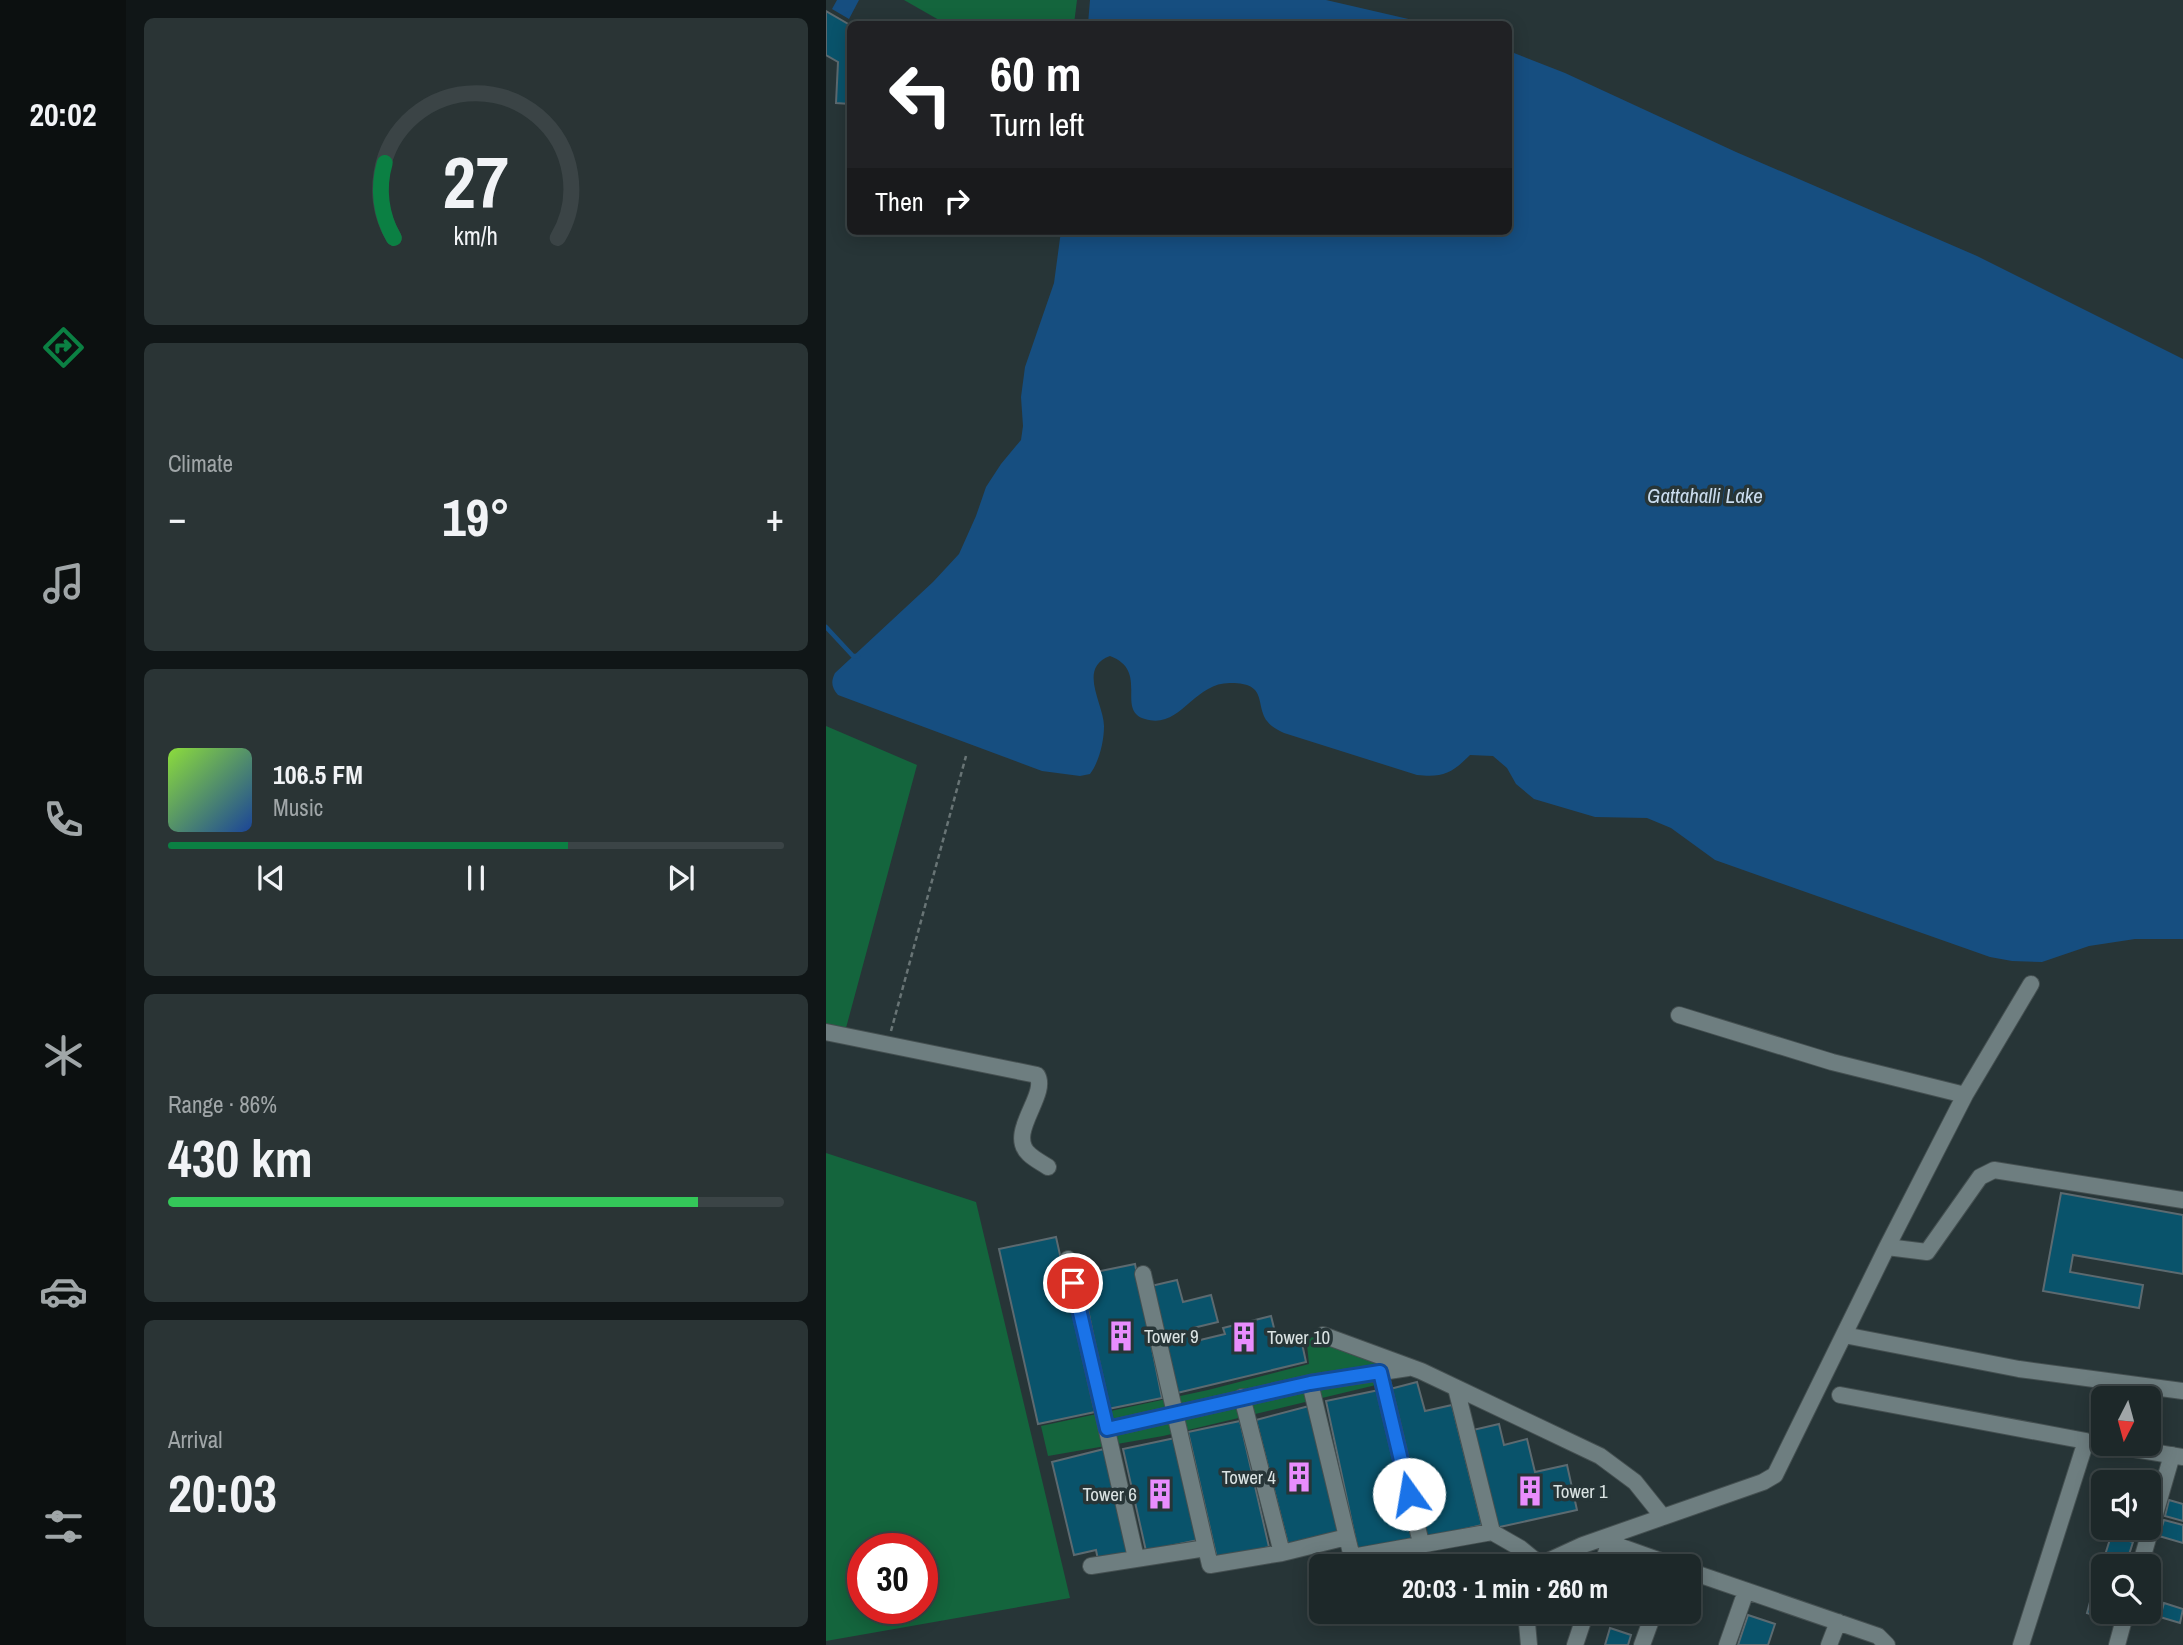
<!DOCTYPE html>
<html lang="en">
<head>
<meta charset="utf-8">
<style>
  :root { --surface:#1d2829; --page:#2a3435; --text:#f1f3f6; --muted:#a0a6a8; --line:#3b4446; --accent:#0b8043 }
  body { margin:0; font-family:"Archivo Narrow",sans-serif; background:var(--page); color:var(--text); height:100vh; display:flex; flex-direction:column; font-size:26px; white-space:nowrap }
  * { box-sizing:border-box; margin:0 }
  p { font-size:23px; color:var(--muted) }
  .icon { flex:none; width:38px; height:38px; fill:none; stroke:currentColor; stroke-width:2; stroke-linecap:round; stroke-linejoin:round }
  .map { position:relative; flex:1; overflow:hidden }
  .side { display:flex; flex-direction:column; gap:18px; padding:18px; background:#101617; width:700px }
  .side>* { flex:none }
  .hud { position:absolute; left:21px; top:21px; width:665px; height:214px; border-radius:10px; box-shadow:0 4px 18px #0003,0 0 0 2px var(--line); background:#202124; color:#fff; overflow:hidden }
  .needle { width:46px; rotate:186deg }
  .fabs { position:absolute; left:1265px; top:1386px; display:grid; gap:14px }
  .fabs a { display:grid; place-items:center; width:70px; height:70px; border-radius:10px; background:var(--surface); box-shadow:0 4px 18px #0003,0 0 0 2px var(--line); font-size:35px }
  .speed { position:absolute; left:21px; top:1533px; display:flex; gap:14px; font-size:35px; font-weight:700; text-align:center }
  .speed>* { display:grid; place-content:center; width:91px; height:91px; border-radius:50%; background:var(--surface); box-shadow:0 4px 18px #0003,0 0 0 2px var(--line); line-height:1 }
  .speed .limit { border:10px solid #d22; background:#fff; color:#111 }
  .pin { position:absolute; display:grid; place-items:center; width:60px; height:60px; color:#fff; margin:-30px; border:4px solid #fff; border-radius:50%; box-shadow:0 2px 7px #0007 }
  .me { position:absolute; width:77px; margin:-38px; rotate:347deg; stroke-linejoin:round; filter:drop-shadow(0 0 5px #0008) }
  .turn { display:flex; align-items:center; gap:24px; height:147px; padding:0 28px; font-size:32px }
  .turn .icon { width:91px; height:91px; stroke-width:2.5 }
  .turn b { display:block; font-size:49px; line-height:60px }
  .then { display:flex; align-items:center; height:66px; padding:0 28px; background:#0003; gap:14px; font-size:26px }
  .big { font-size:52px; font-weight:700; line-height:1.1 }
  .side .tile { flex:1; display:flex; flex-direction:column; justify-content:center; gap:10px; min-width:0; padding:0 24px; border-radius:10px; background:var(--page) }
  .side .dial { align-items:center; gap:0 }
  .dial svg { height:182px; overflow:visible; fill:none; stroke:var(--line); stroke-width:7; stroke-linecap:round; text-anchor:middle }
  .dial text { fill:var(--text); stroke:none }
  .song { display:flex; align-items:center; gap:21px }
  .cover { width:84px; height:84px; border-radius:10px; background:linear-gradient(135deg,hsl(90 70% 55%),hsl(220 70% 35%)) }
  .played { height:7px; border-radius:4px; background:linear-gradient(90deg,var(--accent) 65%,var(--line) 65%) }
  .keys { display:flex; justify-content:space-around; direction:ltr }
  .heat { display:flex; justify-content:space-between; align-items:center; font-size:38px; direction:ltr }
  .charge { height:10px; border-radius:5px; background:linear-gradient(90deg,#34c759 86%,var(--line) 0) }
  .trip { position:absolute; left:483px; top:1554px; width:392px; height:70px; border-radius:10px; background:var(--surface); box-shadow:0 4px 18px #0003,0 0 0 2px var(--line); font-weight:700; line-height:70px; text-align:center }
  main { display:flex; flex:1; min-height:0 }
  .dock { display:flex; flex-direction:column; width:126px; justify-content:space-around; align-items:center; background:#0c1010; color:var(--muted) }
  .dock .icon { width:49px; height:49px }
  .dock .active { color:var(--accent) }
  .dock b { font-size:32px; color:var(--text) }
  .map>svg:first-child { display:block }
</style>
</head>
<body>
<main>
<nav class="dock">
<b>20:02</b>
<svg class="icon active" aria-label="directions" viewBox="0 0 24 24"><path d="M12 3l9 9-9 9-9-9zM9 14v-3h6M13 9l2 2-2 2"/></svg>
<svg class="icon" aria-label="music" viewBox="0 0 24 24"><path d="M9 18V5l10-2v13"/><circle cx="6" cy="18" r="3"/><circle cx="16" cy="16" r="3"/></svg>
<svg class="icon" aria-label="phone" viewBox="0 0 24 24"><path d="M5 4h4l2 5-3 2q2 4 5 5l2-3 5 2v4C11 20 4 13 5 4z"/></svg>
<svg class="icon" aria-label="climate" viewBox="0 0 24 24"><path d="M12 3v18M4 7l16 10M4 17L20 7"/></svg>
<svg class="icon" aria-label="car" viewBox="0 0 24 24"><path d="M5 17H2v-5l4-1 3-4h7l3 4 3 1v5h-3M9 17h6M6 11h13"/><circle cx="7" cy="17" r="2"/><circle cx="17" cy="17" r="2"/></svg>
<svg class="icon" aria-label="filters" viewBox="0 0 24 24"><path d="M4 7h16M4 17h16"/><circle cx="9" cy="7" r="2"/><circle cx="15" cy="17" r="2"/></svg>
</nav>
<section class="side">
<div class="tile dial"><svg viewBox="0 0 100 80">
<path d="M14 69A42 42 0 1 1 86 69"/>
<path d="M14 69A42 42 0 0 1 10 36" stroke="#0b8043"/>
<text x="50" y="56" font-size="32" font-weight="700">27</text>
<text x="50" y="72" font-size="11">km/h</text>
</svg></div>
<div class="tile"><p>Climate</p>
<div class="heat"><a>−</a><b class="big">19°</b><a>+</a></div>
</div>
<div class="tile">
<div class="song"><i class="cover"></i><div><b>106.5 FM</b><p>Music</p></div></div>
<div class="played"></div>
<div class="keys"><svg class="icon" aria-label="previous" viewBox="0 0 24 24"><path d="M18 5L8 12l10 7zM5 5v14"/></svg><svg class="icon" aria-label="pause" viewBox="0 0 24 24"><path d="M8 5v14M16 5v14"/></svg><svg class="icon" aria-label="next" viewBox="0 0 24 24"><path d="M6 5l10 7-10 7zM19 5v14"/></svg></div>
</div>
<div class="tile"><p>Range · 86%</p><b class="big">430 km</b><div class="charge"></div></div>
<div class="tile"><p>Arrival</p><b class="big">20:03</b></div>
</section>
<div class="map">
<svg width="1357" height="1645" viewBox="0 0 1357 1645">
  <rect width="100%" height="100%" fill="#273537"/>
  <path fill="#14653d" fill-rule="evenodd" d="M78,0H251L248,24H120Z
    M0,726L91,765L20,1028L0,1024Z
    M0,1153L150,1202L244,1598L0,1641ZM37,1549H96V1608H37Z
    M480,1335L549,1359L550,1385L337,1436L222,1456L215,1426L382,1390L483,1364Z"/>
  <path fill="#164e80" d="M11,0H33L23,19L6,9Z
    M264,0H500L604,24H262Z
    M683,51L739,73L910,152L1151,256L1357,359V939H1309L1263,946L1216,962L1186,961L1164,957L889,860L845,828L821,818L769,817L708,799L690,784L681,768L667,756L644,755C626,773 617,778 591,775L458,733C452,730 445,727 441,721C429,704 442,683 405,683C367,682 355,730 319,719C289,710 324,671 284,656C251,668 278,704 278,726C278,742 273,762 264,774L254,776L216,771L12,695C5,687 5,681 9,673L107,582L133,554L150,516L160,487L175,464L195,440L197,426L195,397L199,367L228,283L235,231H682Z"/>
  <g fill="none" stroke-linecap="round" stroke-linejoin="round">
    <path stroke="#164e80" stroke-width="4.5" d="M0,627L27,656H32"/>
  </g>
  <path fill="#09536b" stroke="#5c6a70" stroke-width="2" d="M0,11L24,25V104L10,103L12,62L0,55Z
    M1235,1193L1357,1215V1274L1247,1255L1244,1272L1317,1285L1313,1308L1217,1291Z
    M230,1237L269,1412L212,1424L173,1249Z
    M309,1264L336,1398L282,1409L255,1275Z
    M351,1280L357,1302L385,1295L392,1322L367,1328L370,1341L399,1334L397,1328L445,1316L451,1340L474,1334L480,1362L351,1393L325,1286Z
    M591,1382L599,1411L626,1405L656,1525L601,1538L564,1389Z
    M553,1390L586,1539L532,1551L500,1401Z
    M483,1406L515,1535L463,1548L430,1420Z
    M414,1421L443,1547L391,1559L362,1432Z
    M673,1424L678,1445L701,1439L709,1472L741,1465L751,1510L669,1528L647,1430Z
    M349,1438L372,1540L320,1551L297,1449Z
    M278,1449L303,1552L272,1560L270,1550L248,1555L226,1462Z
    M1343,1500L1357,1504V1521L1339,1516Z
    M1338,1520L1357,1525V1543L1333,1536Z
    M1285,1536L1307,1542L1301,1561L1279,1555Z
    M1267,1591L1278,1594V1612H1285L1283,1620L1261,1613Z
    M1338,1603L1357,1609L1354,1623L1334,1617Z
    M922,1615L949,1624L942,1645H912Z
    M784,1628L805,1635L802,1645H779Z"/>
  <g fill="none" stroke-linecap="round" stroke-linejoin="round">
    <g stroke="#455051" stroke-width="18">
      <path id="minor" d="M853,1015L1006,1062L1139,1095
        M0,1032L211,1075C223,1095 180,1133 203,1154C208,1159 216,1163 222,1167
        M1061,1247L1101,1252L1154,1177L1168,1170L1357,1200
        M242,1259L310,1558
        M317,1274L380,1548
        M497,1335L595,1371L774,1456L809,1482L837,1517
        M1018,1335L1193,1369L1357,1391
        M554,1372L595,1543
        M484,1383L521,1537
        M1014,1395L1260,1441L1195,1645
        M416,1397L456,1553
        M281,1429L484,1383L582,1368
        M1278,1444L1357,1457
        M666,1532L694,1548L716,1566
        M265,1566L380,1548L384,1565L456,1553L521,1537L526,1557L666,1532L630,1388
        M716,1566L720,1562L757,1545L937,1482L949,1475L1061,1247L1139,1095L1205,984
        M776,1566L782,1547L790,1545L849,1566
        M1314,1566L1346,1455
        M863,1571L1052,1636L1061,1645
        M700,1612L703,1645
        M749,1645L760,1612
        M816,1645L828,1612
        M901,1645L920,1591
        M1003,1645L1012,1622
        M1291,1645L1300,1612"/>
    </g>
    <path stroke="#687475" stroke-width="2.5" stroke-dasharray="5 3.5" stroke-linecap="butt" d="M65,1031L140,756"/>
    <use href="#minor" stroke="#6e7e80" stroke-width="16"/>
  </g>
  <g fill="none" stroke-linecap="round" stroke-linejoin="round">
    <g stroke="#114b97" stroke-width="18">
      <path id="route" d="M247,1283L281,1429L484,1383L554,1372L583,1494"/>
    </g>
    <use href="#route" stroke="#1a73e8" stroke-width="12"/>
  </g>
  <defs>
    <g id="building-bare" transform="scale(2.415)"><path d="M-4-6H4V6H1V3H-1V6H-4ZM-2.5-4.3h1.7v1.8h-1.7ZM.8-4.3h1.7v1.8H.8ZM-2.5-1h1.7V.8h-1.7ZM.8-1h1.7V.8H.8Z" fill="#e98dfd" stroke="#273537" stroke-width="2.5" paint-order="stroke"/></g>
  </defs>
  <g fill-rule="evenodd">
    <use href="#building-bare" x="295" y="1336"/>
    <use href="#building-bare" x="418" y="1337"/>
    <use href="#building-bare" x="473" y="1477"/>
    <use href="#building-bare" x="704" y="1491"/>
    <use href="#building-bare" x="334" y="1494"/>
  </g>
  <g text-anchor="middle" dominant-baseline="central" stroke-width="7" stroke-linejoin="round" paint-order="stroke">
    <g font-size="19" fill="#dae3e3" stroke="#273537" text-anchor="start">
      <text x="318" y="1336">Tower 9</text>
      <text x="441" y="1337">Tower 10</text>
      <text x="450" y="1477" text-anchor="end">Tower 4</text>
      <text x="727" y="1491">Tower 1</text>
      <text x="311" y="1494" text-anchor="end">Tower 6</text>
    </g>
    <g font-size="21" font-style="italic" fill="#cadcee" stroke="#273537">
      <text x="879" y="495">Gattahalli Lake</text>
    </g>
  </g>
</svg>
<div class="fabs">
<a><svg class="needle" viewBox="-14 -14 28 28"><path d="M0-13l5 13h-10z" fill="#e53935"/><path d="M0 13l5-13h-10z" fill="#a0a6a8"/></svg></a>
<a><svg class="icon" aria-label="sound" viewBox="0 0 24 24"><path d="M4 9h4l5-4v14l-5-4H4zM17 9q2 3 0 6"/></svg></a>
<a><svg class="icon" aria-label="search" viewBox="0 0 24 24"><circle cx="10" cy="10" r="6"/><path d="M15 15l6 6"/></svg></a>
</div>
<div class="speed"><div class="limit">30</div></div>
<div class="pin" style="left:247px;top:1283px;background:#d93025"><svg class="icon" aria-label="arrive" viewBox="0 0 24 24"><path d="M6 21V4h12l-3 4 3 4H6"/></svg></div>
<svg class="me" style="left:583px;top:1494px" viewBox="-20 -20 40 40"><circle r="19" fill="#fff"/><path d="M0-13L10 11 0 6-10 11z" fill="#1a73e8"/></svg>
<div class="trip">20:03 · 1 min · 260 m</div>
<div class="hud">
<div class="turn"><svg class="icon" aria-label="left" viewBox="0 0 24 24"><path d="M17 20v-9H6M10 6l-5 5 5 5"/></svg><div><b>60 m</b>Turn left</div></div>
<div class="then">Then<svg class="icon" aria-label="right" viewBox="0 0 24 24"><path d="M7 20v-9h11M14 6l5 5-5 5"/></svg></div>
</div>
</div>
</main>
</body>
</html>
